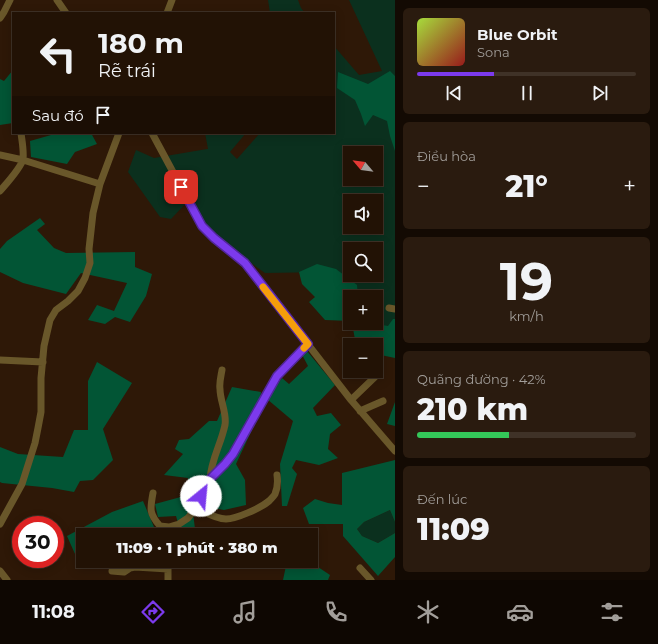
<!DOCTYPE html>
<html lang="vi">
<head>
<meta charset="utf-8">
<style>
  :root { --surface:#221205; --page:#2a1b0f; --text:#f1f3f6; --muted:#a29e9a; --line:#3f3227; --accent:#7c3aed }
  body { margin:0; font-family:Montserrat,sans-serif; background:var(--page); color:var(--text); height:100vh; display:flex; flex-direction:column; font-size:15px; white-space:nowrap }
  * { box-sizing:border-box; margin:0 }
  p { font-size:13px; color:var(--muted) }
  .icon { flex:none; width:22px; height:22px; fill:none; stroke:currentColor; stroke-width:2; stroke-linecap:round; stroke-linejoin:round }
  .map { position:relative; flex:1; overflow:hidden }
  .sheet { display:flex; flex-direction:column; gap:8px; padding:8px; background:#130a03; width:263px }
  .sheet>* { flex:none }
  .top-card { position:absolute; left:12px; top:12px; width:323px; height:122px; border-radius:0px; box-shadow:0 2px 10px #0003,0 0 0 1px var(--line); background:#221205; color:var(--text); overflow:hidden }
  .needle { width:26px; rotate:299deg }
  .fabs { position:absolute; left:343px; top:146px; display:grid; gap:8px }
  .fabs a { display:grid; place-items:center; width:40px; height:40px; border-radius:0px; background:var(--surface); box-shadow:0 2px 10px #0003,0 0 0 1px var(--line); font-size:20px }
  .speed { position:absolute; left:12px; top:516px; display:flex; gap:8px; font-size:20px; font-weight:700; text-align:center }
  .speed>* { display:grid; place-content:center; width:52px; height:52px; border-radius:50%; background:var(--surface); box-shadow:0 2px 10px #0003,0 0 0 1px var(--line); line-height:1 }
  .speed .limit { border:6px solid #d22; background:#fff; color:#111 }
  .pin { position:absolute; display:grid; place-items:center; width:34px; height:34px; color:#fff; margin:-17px; border-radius:8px; box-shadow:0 2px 6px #0006 }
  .me { position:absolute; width:44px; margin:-22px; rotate:28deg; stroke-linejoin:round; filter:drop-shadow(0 0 3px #0008) }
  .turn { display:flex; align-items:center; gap:14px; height:84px; padding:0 20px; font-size:18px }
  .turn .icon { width:52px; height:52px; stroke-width:2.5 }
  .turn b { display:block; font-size:28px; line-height:34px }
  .then { display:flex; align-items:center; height:38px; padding:0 20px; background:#0003; gap:8px; font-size:15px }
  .big { font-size:30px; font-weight:800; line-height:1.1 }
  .sheet .widget { flex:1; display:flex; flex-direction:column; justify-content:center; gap:6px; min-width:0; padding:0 14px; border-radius:6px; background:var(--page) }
  .sheet .dial { align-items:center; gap:0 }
  .dial b { font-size:52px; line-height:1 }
  .song { display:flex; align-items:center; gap:12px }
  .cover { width:48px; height:48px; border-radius:6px; background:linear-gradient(135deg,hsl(80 70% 55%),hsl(0 70% 35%)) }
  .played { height:4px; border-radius:2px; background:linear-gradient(90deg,var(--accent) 35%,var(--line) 35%) }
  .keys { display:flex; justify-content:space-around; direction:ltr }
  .heat { display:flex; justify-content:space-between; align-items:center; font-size:22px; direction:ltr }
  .charge { height:6px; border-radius:3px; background:linear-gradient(90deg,#34c759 42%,var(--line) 0) }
  .trip { position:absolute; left:76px; top:528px; width:242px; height:40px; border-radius:0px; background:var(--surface); box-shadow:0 2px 10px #0003,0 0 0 1px var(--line); font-weight:800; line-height:40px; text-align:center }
  .dock { display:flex; height:64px; justify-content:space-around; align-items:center; background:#0e0702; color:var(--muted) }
  .dock .icon { width:28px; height:28px }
  .dock .selected { color:var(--accent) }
  .dock b { font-size:18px; color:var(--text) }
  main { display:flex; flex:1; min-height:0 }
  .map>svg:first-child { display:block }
</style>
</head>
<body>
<main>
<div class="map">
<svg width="395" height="580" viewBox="0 0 395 580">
  <rect width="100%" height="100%" fill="#2e1807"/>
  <path fill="#0b301e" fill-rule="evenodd" d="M268,0H298L301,8L305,13H270Z
    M349,0H395V336L366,323H376V297H350L327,272L265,273L210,234L191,198L171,219L160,217L128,172L136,150L154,158L207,149H208L205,133H246L230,152L237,159L260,133H334V46L359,75L382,71ZM350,153H376V179H350ZM350,201H376V227H350ZM350,249H376V275H350Z
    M390,510L395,522V533L378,543L362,536L357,529L364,522Z"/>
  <path fill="#025535" d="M13,70V123L0,125V79L4,81Z
    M390,71L395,76V151L390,136L387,121L373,115L365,126L361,114L355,100L337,88L338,72L368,84Z
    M51,133H91L97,144L75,152L67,164L31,157L30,141L51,135Z
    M40,218L45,224L37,230L54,248L66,253L135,252V267L152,274L146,296L130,322L115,317L105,324L88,320L97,305L114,311L127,283L81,273L66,294L23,283L0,272V249L7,241Z
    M317,264L336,269L357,285L358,297H350V321L325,320L309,302L315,297L302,284L299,272Z
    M393,319H395V358L376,354V345H356L352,323H371L388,326Z
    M302,345L335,385L313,408L317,416L331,413L341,425L330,434L328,449L338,458L319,465L296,460L292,468L297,474L287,506H282L280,464L293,421L267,399L282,378L289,384L308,366L299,349Z
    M97,362L132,383L103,429L113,460L93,480L80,481L74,492L52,488L2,483L0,482V447L18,454L63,457L74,430H88V381Z
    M232,387L261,392L258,417L236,464L245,480L246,505L224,510L192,504L195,529L181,533L176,516L158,517L155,504L188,495V478L164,475L183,454L175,449L179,440L189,439L209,421H217Z
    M395,402V426L387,424Z
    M395,460V522L390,510L364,522L357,529L362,536L378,543L395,533V557L378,576L343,536V524H309L303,508L315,499L328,503L342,505V473Z
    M143,501L154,527L165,532V535H83V550L75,554L67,536L112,512Z
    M287,561H300L318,567L330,575L328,580H283Z"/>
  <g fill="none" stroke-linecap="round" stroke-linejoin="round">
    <path stroke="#69572a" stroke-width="7" d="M57,0L66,13
      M167,13L172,0
      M0,18L4,12L10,0
      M152,133L202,226L214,238L245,263L351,400L395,451
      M0,155L23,160L100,184
      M0,191C6,184 21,168 23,159C24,151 22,141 21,133
      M389,308L395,309
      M0,360L43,362
      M351,400L378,374
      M360,411L383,401
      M210,479C211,460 221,444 225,425C227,413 220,401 220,389C219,383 221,376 222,370
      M153,493C150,509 149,514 160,526L169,527L179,524L188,518L196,508L210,479L225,464L233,454L277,376L308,344
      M196,508C204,512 217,519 226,519C236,519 261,508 269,501C271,499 274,496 275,494C278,487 278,482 277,475
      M0,524L22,484L35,443L38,428L41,412V378L44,346L50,320L56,310L68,301L78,291L85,278L90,263L89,249L93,213L100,184L119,133
      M360,568L371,580
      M0,571L7,580
      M112,571L124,572L130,568L135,567L168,569
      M168,580V561"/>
  </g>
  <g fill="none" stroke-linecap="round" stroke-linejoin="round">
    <g stroke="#51269a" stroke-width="10">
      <path id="route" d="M181,187L202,226L214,238L245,263L308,344L277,376L233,454L225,464L210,479L201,496"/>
    </g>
    <use href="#route" stroke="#7c3aed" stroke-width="7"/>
    <path stroke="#f59e0b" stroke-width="7" d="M263,287L308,344L304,348"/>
  </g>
</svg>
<div class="fabs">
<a><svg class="needle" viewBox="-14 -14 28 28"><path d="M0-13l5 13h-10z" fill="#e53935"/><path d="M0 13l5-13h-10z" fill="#a29e9a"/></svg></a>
<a><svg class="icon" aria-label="sound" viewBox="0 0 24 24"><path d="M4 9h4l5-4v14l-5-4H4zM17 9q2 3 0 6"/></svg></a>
<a><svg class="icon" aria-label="search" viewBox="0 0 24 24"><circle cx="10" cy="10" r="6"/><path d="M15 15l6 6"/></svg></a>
<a>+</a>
<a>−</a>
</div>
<div class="speed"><div class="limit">30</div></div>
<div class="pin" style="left:181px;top:187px;background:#d93025"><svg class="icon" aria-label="arrive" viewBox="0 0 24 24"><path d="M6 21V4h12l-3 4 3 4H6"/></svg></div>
<svg class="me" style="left:201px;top:496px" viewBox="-20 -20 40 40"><circle r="19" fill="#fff"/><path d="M0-13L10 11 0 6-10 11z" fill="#7c3aed"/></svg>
<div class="trip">11:09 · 1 phút · 380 m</div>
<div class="top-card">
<div class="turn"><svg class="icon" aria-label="left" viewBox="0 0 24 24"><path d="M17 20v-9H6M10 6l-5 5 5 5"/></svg><div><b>180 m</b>Rẽ trái</div></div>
<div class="then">Sau đó<svg class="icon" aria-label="arrive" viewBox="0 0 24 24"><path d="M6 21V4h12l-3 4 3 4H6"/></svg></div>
</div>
</div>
<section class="sheet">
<div class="widget">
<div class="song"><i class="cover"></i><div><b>Blue Orbit</b><p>Sona</p></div></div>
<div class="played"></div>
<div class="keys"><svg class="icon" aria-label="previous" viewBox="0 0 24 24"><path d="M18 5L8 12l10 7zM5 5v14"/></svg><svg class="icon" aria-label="pause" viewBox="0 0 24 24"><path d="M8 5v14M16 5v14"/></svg><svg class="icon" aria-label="next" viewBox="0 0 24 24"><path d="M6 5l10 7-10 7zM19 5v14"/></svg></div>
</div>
<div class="widget"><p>Điều hòa</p>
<div class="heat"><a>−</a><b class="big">21°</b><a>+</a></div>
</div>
<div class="widget dial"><b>19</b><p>km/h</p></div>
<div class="widget"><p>Quãng đường · 42%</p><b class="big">210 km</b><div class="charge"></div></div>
<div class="widget"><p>Đến lúc</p><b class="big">11:09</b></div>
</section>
</main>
<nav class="dock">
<b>11:08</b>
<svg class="icon selected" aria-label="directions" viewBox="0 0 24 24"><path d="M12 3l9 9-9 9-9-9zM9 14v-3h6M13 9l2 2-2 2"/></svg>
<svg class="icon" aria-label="music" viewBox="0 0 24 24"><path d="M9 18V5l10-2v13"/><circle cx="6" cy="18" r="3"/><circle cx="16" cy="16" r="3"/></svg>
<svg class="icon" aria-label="phone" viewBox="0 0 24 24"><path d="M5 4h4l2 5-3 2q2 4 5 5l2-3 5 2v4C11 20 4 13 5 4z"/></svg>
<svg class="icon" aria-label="climate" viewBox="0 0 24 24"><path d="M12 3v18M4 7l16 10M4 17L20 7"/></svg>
<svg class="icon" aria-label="car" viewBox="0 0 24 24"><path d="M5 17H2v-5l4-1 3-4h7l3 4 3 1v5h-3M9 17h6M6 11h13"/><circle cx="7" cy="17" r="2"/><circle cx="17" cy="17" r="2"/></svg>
<svg class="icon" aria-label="filters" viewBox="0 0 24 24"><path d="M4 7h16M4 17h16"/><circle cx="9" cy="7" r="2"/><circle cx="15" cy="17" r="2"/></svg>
</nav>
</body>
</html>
